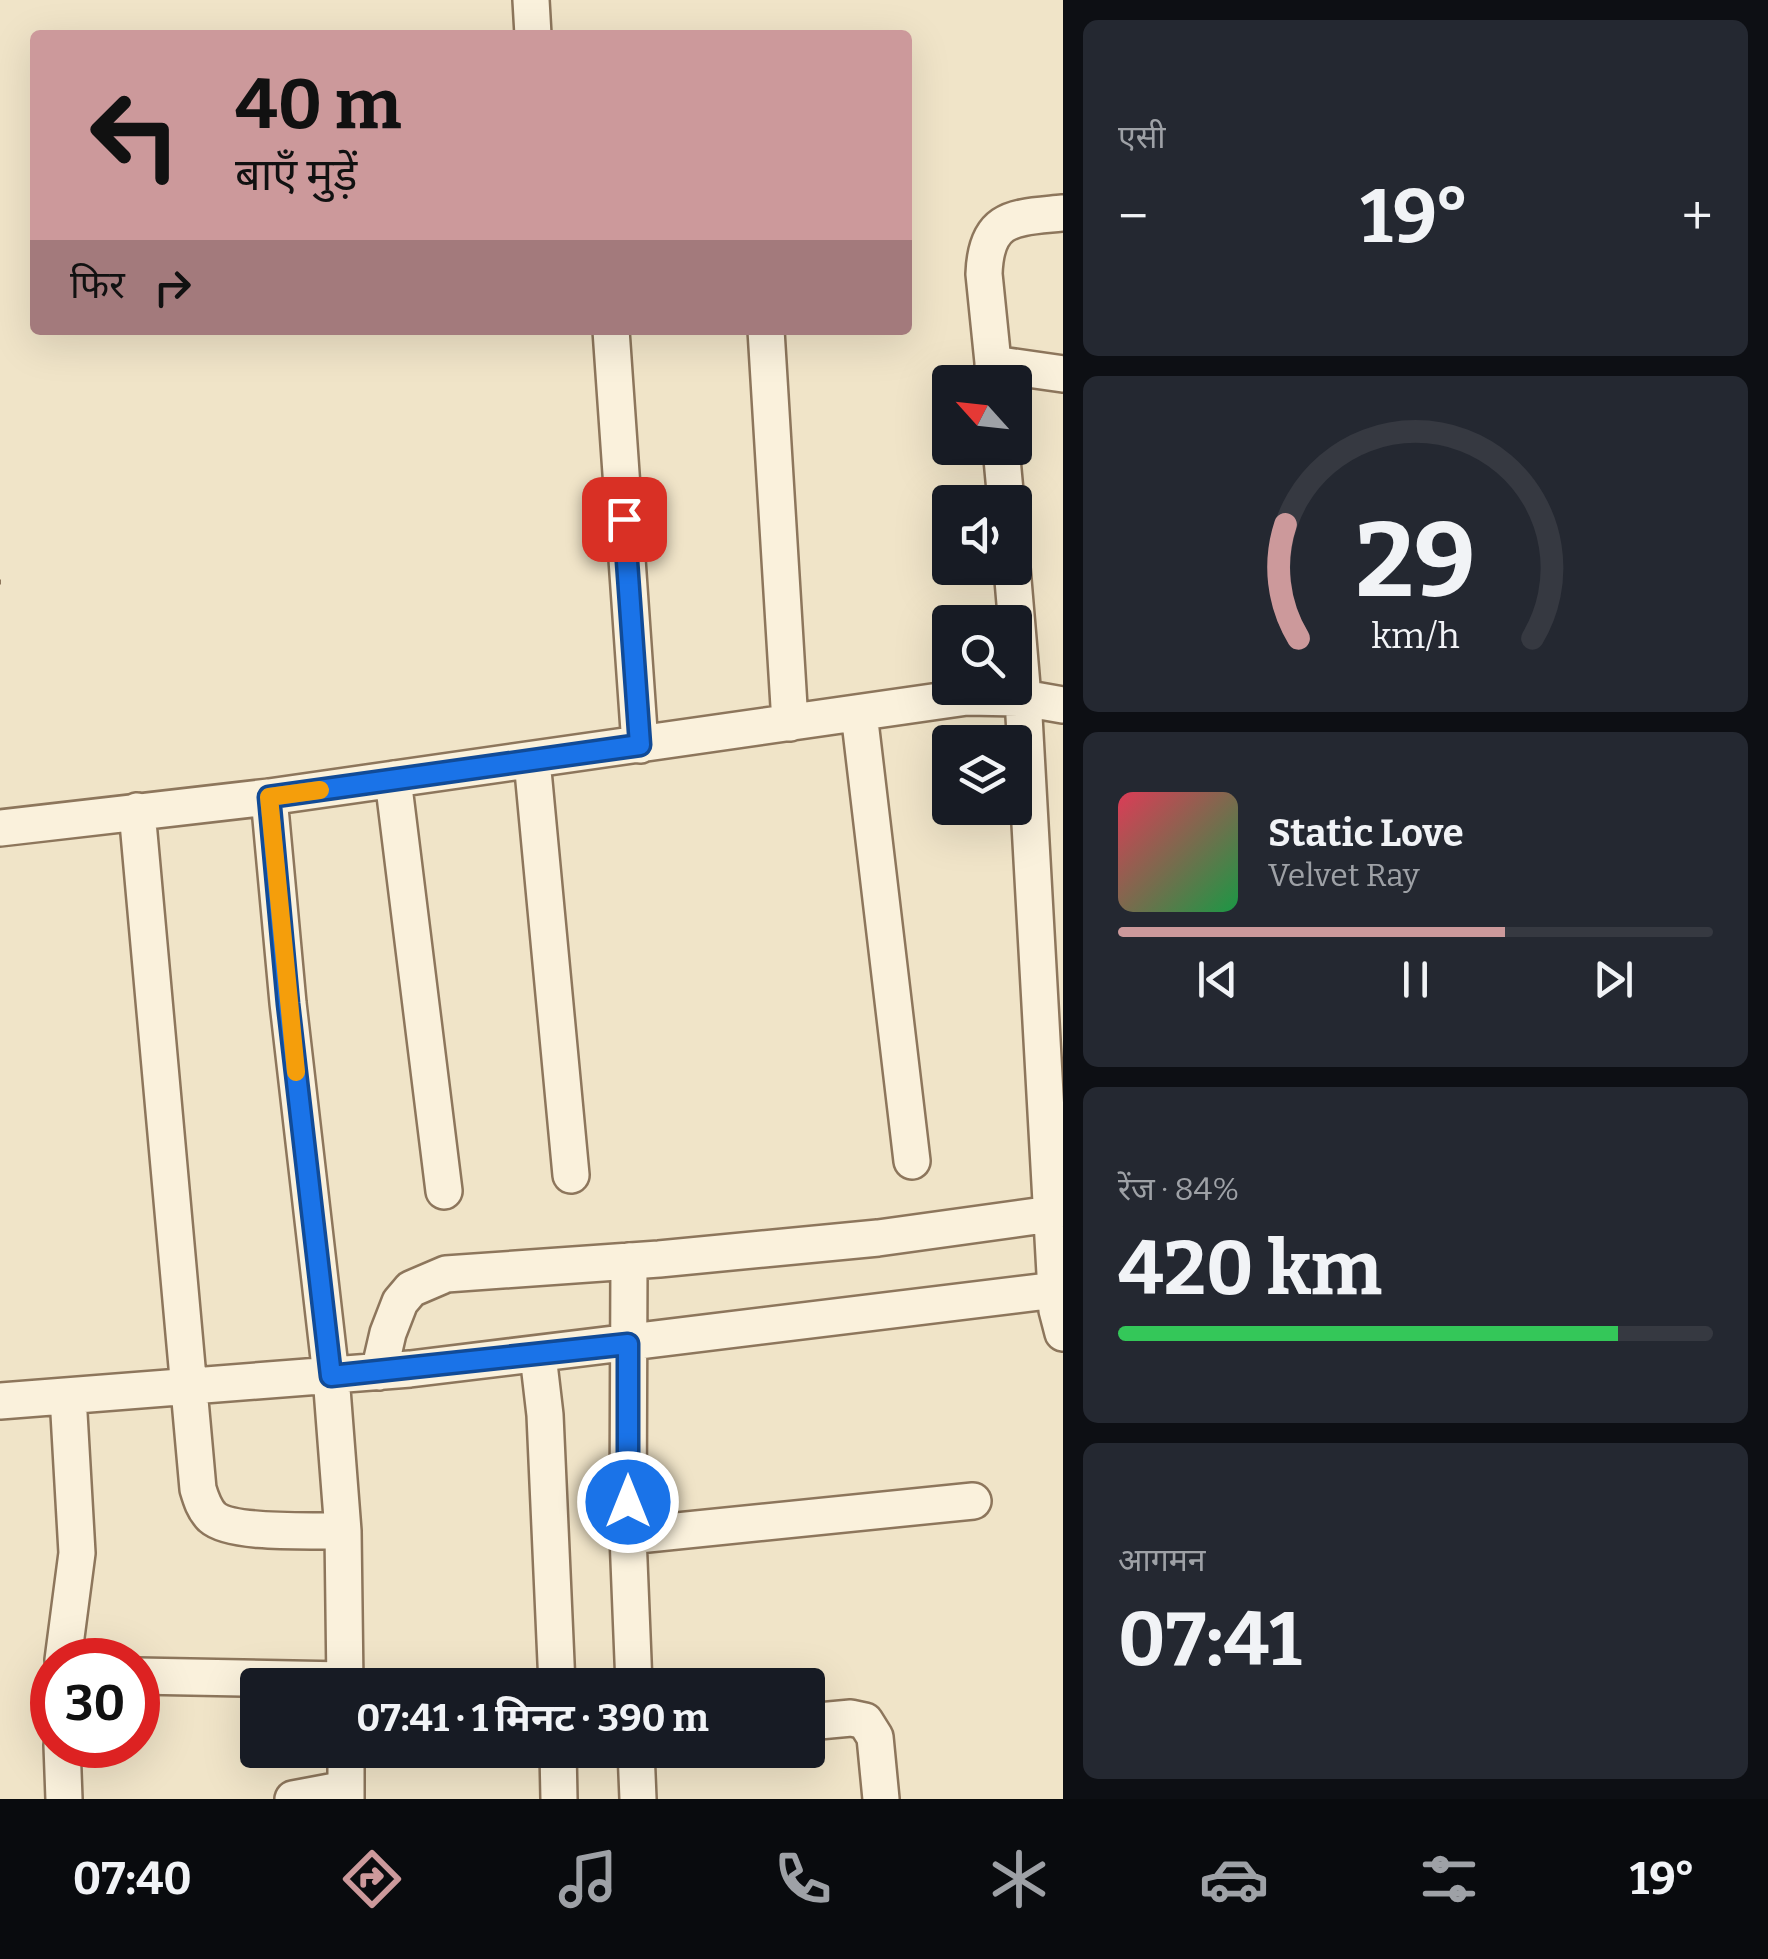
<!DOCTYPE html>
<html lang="hi">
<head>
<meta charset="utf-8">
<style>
  :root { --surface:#171b24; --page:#242831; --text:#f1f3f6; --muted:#9ea1a6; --line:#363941; --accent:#cc999b }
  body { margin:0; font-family:Bitter,"Noto Sans Devanagari",serif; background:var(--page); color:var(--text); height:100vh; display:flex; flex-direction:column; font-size:38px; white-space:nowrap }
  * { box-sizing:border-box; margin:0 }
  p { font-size:32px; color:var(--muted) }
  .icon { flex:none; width:55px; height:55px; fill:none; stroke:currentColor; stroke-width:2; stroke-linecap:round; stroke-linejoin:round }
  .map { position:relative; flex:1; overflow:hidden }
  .panel { display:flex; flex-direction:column; gap:20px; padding:20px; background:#0d0f14; width:705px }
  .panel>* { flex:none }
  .top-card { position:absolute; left:30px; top:30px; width:882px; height:305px; border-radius:10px; box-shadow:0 10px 40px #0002; background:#cc999b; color:#111; overflow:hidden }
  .needle { width:65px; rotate:297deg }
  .buttons { position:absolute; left:932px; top:365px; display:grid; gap:20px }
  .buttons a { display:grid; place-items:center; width:100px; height:100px; border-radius:10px; background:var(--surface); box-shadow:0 10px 40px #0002; font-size:50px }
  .speed { position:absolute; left:30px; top:1638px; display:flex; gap:20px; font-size:50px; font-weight:700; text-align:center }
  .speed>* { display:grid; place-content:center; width:130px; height:130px; border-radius:50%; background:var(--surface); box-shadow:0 10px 40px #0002; line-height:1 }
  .speed .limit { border:15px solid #d22; background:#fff; color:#111 }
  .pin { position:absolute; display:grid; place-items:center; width:85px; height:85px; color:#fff; margin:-42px; border-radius:20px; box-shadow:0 5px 15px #0006 }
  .me { position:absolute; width:110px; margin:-55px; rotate:0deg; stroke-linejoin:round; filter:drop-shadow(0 0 8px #0008) }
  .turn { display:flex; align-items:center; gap:35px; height:210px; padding:0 40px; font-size:45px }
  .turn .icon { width:130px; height:130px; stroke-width:2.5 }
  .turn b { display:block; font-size:70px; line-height:85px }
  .then { display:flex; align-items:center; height:95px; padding:0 40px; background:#0003; gap:20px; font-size:38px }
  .big { font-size:75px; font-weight:700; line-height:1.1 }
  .panel .widget { flex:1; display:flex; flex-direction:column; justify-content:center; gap:15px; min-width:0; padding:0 35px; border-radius:15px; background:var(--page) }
  .panel .dial { align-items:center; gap:0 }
  .dial svg { height:260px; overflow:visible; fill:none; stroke:var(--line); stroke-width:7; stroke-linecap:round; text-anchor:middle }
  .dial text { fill:var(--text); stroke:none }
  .song { display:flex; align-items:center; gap:30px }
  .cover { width:120px; height:120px; border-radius:15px; background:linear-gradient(135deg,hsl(350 70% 55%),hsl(140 70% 35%)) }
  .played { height:10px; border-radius:5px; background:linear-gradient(90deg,var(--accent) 65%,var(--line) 65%) }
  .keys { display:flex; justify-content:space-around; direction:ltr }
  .heat { display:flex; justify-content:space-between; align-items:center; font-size:55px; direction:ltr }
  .charge { height:15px; border-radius:8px; background:linear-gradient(90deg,#34c759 84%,var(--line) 0) }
  .trip { position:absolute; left:240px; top:1668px; width:585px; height:100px; border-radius:10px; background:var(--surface); box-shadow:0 10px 40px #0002; font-weight:700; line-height:100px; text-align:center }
  .dock { display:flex; height:160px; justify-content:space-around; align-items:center; background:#090b0e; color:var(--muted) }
  .dock .icon { width:70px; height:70px }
  .dock .active { color:var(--accent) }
  .dock b { font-size:45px; color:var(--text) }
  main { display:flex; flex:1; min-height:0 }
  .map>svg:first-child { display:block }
</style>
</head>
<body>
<main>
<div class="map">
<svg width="1063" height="1799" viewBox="0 0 1063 1799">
  <rect width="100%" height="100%" fill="#f0e4c8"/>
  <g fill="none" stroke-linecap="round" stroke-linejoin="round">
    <g stroke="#8d765c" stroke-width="40">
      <path id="minor" d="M531,0L533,35
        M611,330L640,745
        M766,330L790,723
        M993,364L1063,374
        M995,382L984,274C986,215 1015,218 1063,213
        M1001,448L1006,502
        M1012,568L1023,698L1057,1310L1063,1333
        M859,713L912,1161
        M532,760L571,1175
        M393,779L444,1191
        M269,797L288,1003L331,1376L343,1531L345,1685
        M137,811L198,1489C201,1499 204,1509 212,1517C232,1535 315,1530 343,1531
        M0,828L269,797L967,697L1023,698L1063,705
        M629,1261L628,1536L634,1685
        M538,1355L545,1415L557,1685
        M379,1372L388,1333L400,1302L411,1289L446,1274L659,1259L878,1238L1051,1214
        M0,1401L410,1369L1056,1290
        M628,1536L973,1501
        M63,1660L77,1553L68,1396
        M138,1676L345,1680
        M808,1722L851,1718L865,1721L875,1737L881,1799
        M62,1745L64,1799
        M346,1750V1799
        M558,1750L559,1799
        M636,1750L638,1799
        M293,1799L346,1789"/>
    </g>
    <path stroke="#8d765c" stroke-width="5" stroke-dasharray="8 5" stroke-linecap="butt" d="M0,582H1"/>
    <use href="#minor" stroke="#faf1dc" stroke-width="35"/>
  </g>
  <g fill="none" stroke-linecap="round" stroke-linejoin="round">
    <g stroke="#114b97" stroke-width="25">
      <path id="route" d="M624,519L640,745L269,797L288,1004L331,1376L628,1344V1502"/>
    </g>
    <use href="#route" stroke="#1a73e8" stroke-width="18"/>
    <path stroke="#f59e0b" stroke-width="18" d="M296,1072L269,797L320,790"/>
  </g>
</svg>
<div class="buttons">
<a><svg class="needle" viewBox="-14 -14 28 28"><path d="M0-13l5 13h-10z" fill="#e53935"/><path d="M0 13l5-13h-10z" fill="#9ea1a6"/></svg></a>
<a><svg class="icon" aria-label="sound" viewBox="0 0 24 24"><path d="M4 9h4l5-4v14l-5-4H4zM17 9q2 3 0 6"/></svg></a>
<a><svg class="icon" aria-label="search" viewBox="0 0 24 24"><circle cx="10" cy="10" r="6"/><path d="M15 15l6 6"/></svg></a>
<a><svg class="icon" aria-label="layers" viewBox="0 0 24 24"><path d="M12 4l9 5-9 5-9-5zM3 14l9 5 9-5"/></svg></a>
</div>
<div class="speed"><div class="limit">30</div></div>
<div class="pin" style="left:624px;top:519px;background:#d93025"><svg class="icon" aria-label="arrive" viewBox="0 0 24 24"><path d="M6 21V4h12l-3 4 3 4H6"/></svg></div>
<svg class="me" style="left:628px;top:1502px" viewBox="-20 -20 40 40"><circle r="17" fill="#1a73e8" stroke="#fff" stroke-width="3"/><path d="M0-11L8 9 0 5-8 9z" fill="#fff"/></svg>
<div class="trip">07:41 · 1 मिनट · 390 m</div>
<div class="top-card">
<div class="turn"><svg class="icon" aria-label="left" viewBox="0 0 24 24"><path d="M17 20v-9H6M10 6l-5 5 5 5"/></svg><div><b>40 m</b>बाएँ मुड़ें</div></div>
<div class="then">फिर<svg class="icon" aria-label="right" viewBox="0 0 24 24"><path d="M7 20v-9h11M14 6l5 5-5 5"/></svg></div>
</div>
</div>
<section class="panel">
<div class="widget"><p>एसी</p>
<div class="heat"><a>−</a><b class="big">19°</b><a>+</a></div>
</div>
<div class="widget dial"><svg viewBox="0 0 100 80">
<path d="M14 69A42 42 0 1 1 86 69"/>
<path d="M14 69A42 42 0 0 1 10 34" stroke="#cc999b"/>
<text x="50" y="56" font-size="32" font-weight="700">29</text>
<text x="50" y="72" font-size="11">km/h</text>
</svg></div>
<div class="widget">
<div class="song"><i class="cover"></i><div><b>Static Love</b><p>Velvet Ray</p></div></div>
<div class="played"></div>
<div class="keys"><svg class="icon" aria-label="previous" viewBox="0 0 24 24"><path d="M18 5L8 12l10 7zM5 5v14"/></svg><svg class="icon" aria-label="pause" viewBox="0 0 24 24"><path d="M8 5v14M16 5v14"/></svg><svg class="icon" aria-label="next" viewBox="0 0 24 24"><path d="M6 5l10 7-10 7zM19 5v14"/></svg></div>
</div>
<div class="widget"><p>रेंज · 84%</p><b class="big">420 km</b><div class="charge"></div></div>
<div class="widget"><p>आगमन</p><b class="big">07:41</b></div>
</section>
</main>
<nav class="dock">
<b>07:40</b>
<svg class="icon active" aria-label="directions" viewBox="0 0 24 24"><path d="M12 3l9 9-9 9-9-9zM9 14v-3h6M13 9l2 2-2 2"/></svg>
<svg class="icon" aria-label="music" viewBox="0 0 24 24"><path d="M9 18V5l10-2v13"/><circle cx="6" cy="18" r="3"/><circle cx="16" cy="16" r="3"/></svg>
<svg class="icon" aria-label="phone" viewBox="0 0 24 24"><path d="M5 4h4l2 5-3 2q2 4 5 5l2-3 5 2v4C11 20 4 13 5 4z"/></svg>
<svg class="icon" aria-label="climate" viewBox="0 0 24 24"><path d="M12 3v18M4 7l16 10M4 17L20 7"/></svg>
<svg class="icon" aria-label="car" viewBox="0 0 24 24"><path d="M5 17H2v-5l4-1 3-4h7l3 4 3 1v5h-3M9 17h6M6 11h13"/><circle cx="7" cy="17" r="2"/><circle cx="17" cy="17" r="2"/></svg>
<svg class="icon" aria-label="filters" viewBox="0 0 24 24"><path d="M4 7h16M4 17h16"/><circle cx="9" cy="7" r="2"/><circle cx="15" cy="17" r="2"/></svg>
<b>19°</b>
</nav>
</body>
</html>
